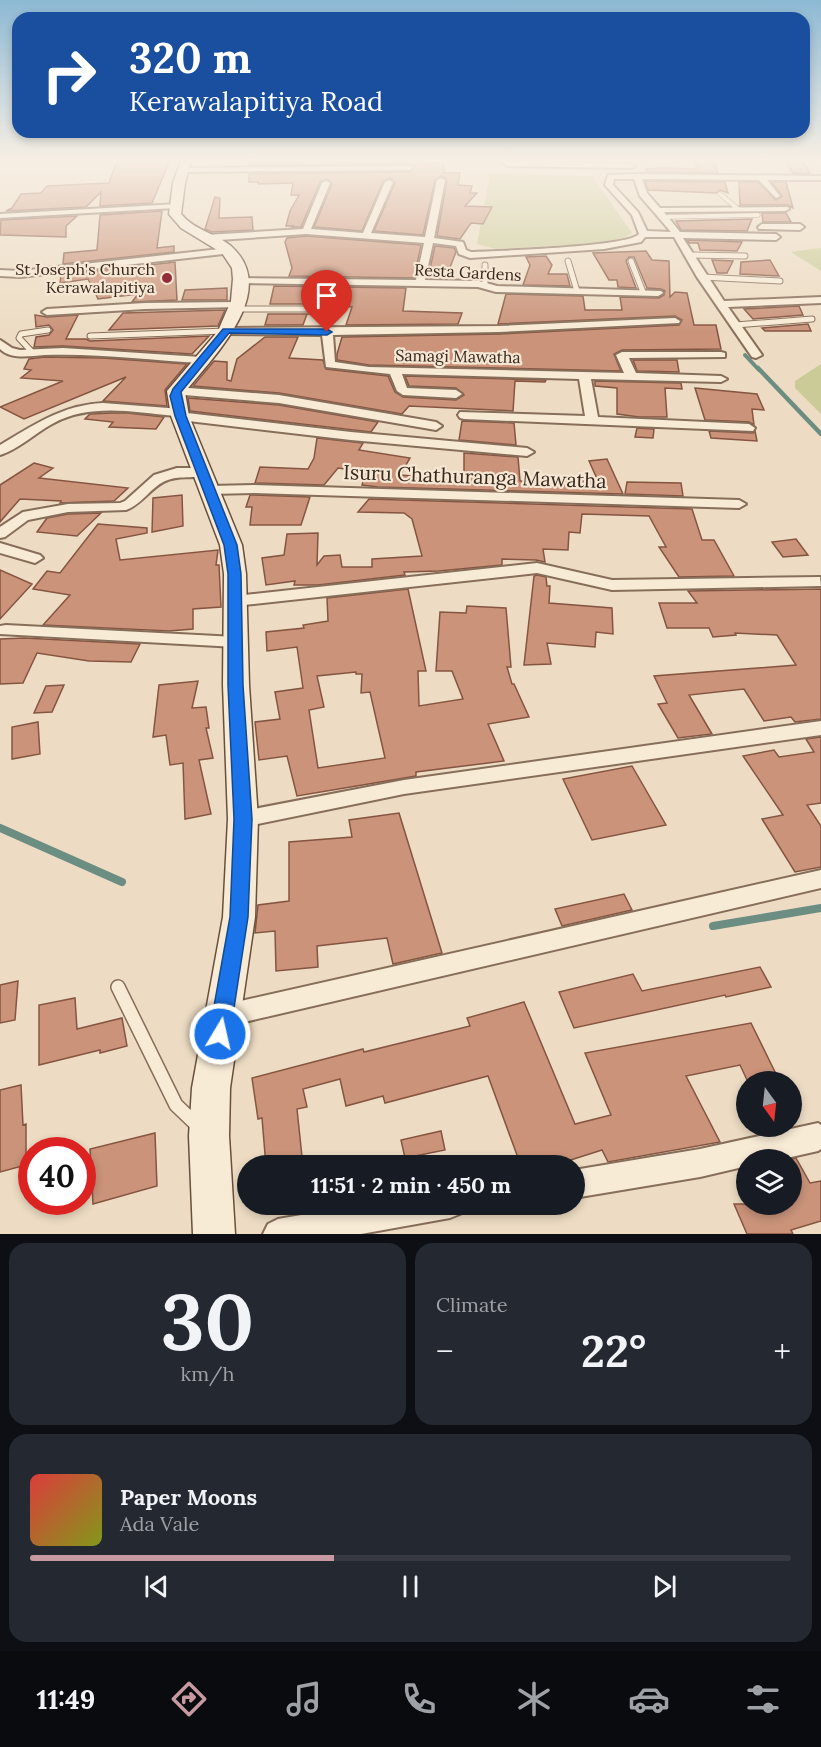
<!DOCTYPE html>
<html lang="en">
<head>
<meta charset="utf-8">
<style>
  :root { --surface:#171b24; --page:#242831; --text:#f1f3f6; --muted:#9ea1a6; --line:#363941; --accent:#c799a0 }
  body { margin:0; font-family:Lora,serif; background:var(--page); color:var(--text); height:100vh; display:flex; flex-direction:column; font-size:22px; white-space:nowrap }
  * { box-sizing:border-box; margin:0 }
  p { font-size:20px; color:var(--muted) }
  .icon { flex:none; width:33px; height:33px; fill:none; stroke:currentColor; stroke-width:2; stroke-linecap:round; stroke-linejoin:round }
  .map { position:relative; height:1234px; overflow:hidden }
  .side { display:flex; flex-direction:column; gap:9px; padding:9px; background:#0d0f14; flex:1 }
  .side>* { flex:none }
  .hud { position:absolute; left:12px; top:12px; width:798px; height:126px; border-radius:18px; box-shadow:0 3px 9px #0003; background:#1a4fa0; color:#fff; overflow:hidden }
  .needle { width:39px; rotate:165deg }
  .buttons { position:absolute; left:736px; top:1071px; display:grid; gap:12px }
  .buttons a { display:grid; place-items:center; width:66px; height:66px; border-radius:50%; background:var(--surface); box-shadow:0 3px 9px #0003; font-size:30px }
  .speed { position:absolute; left:18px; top:1137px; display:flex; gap:12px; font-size:30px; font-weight:700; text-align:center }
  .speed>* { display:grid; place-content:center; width:78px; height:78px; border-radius:50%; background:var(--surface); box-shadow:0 3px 9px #0003; line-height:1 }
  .speed .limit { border:9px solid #d22; background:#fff; color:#111 }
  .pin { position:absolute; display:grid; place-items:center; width:51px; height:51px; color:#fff; margin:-62px -26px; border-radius:50% 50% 50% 0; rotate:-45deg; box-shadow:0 0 6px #0007 }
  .pin .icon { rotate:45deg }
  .me { position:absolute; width:66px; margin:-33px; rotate:9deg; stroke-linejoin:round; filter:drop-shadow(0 0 4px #0008) }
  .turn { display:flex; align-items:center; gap:21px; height:126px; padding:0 18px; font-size:27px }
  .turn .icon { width:78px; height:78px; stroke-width:2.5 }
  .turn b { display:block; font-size:42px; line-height:51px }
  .big { font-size:45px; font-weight:800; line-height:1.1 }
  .side .tile { flex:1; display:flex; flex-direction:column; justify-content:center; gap:9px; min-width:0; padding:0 21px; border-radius:18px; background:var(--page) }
  .side .dial { align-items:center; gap:0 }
  .dial b { font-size:78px; line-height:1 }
  .song { display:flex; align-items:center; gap:18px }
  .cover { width:72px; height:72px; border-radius:9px; background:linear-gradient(135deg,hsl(0 70% 55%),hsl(70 70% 35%)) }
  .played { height:6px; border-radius:3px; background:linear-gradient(90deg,var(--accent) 40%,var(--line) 40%) }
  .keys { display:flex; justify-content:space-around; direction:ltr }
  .heat { display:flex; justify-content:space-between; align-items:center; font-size:33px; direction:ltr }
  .side .tiles { flex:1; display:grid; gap:9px; grid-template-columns:1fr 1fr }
  .tile:last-child { grid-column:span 2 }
  .trip { position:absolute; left:237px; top:1155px; width:348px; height:60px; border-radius:30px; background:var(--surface); box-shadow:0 3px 9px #0003; font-weight:800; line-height:60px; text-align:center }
  .tab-bar { display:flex; height:96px; justify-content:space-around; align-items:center; background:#090b0e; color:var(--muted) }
  .tab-bar .icon { width:42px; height:42px }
  .tab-bar .on { color:var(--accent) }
  .tab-bar b { font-size:27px; color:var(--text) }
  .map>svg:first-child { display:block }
</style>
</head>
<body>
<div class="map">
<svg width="821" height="1234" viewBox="0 0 821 1234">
  <rect width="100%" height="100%" fill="#eddcc3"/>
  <path fill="#cacb97" d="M490,174L592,176L632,233L618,241L606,243L496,249L477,244Z
    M821,248V271L791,252L820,248Z
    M821,364V414L795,388V381Z"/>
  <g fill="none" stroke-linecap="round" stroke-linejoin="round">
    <path stroke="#6c8e82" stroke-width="4" d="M745,355L759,370"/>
    <path stroke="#6c8e82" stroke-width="4.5" d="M758,368L821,434"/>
    <path stroke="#6c8e82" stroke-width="8" d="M0,828L122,882
      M713,926L821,908"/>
  </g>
  <path fill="#ca937a" stroke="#855541" stroke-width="1.5" fill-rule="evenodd" d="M117,160H170L152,203L100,206L101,192L86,207L6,211L12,208L21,194L41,193L47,186L109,183Z
    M428,160L427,163H443L444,173H460L458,185L472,186L470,193H477L465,206L492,207L483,224L471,223L460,239L437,236L447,180L442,176L435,180L423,235L374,231L395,183L390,178L383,181L362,231L314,227L332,184L327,179L320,182L301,227H292L293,226H286L290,211L299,195H291L293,183L258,184V182H249V174L410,172L415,166L413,164L250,165L251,161Z
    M694,160H713L718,173L646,172V169L661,168L698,169Z
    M785,160H803L810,174L793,173Z
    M645,181L725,182L728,193L720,190L716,193L648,190Z
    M739,182H758L776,200L782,196L772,182H786L793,208L788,205H740Z
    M215,197L220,198L219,218L252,217L253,230L212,232L205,229Z
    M162,211L157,248L174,246V252L63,264L64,253L97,250L100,215Z
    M762,213H786L791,222H763Z
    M77,216L66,226V237L0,235L1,220Z
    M752,219L747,231L681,230L676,221Z
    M306,236L421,245L414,278L289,276L292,268L285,242L287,238Z
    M687,240L742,242L737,251L700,250L698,243H689Z
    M435,246L454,248L456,252L449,270L430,269Z
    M646,251L652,260L669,261L670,297L675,292L687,293L694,325H716L721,349L622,350L614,354L621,371L369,365L337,360V354L342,337L499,334L679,325L682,320L675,316L498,324L506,294L583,296L585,310H622L620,297L659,298L664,295L665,291L661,289L647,288L634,257H629L626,261L636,288L618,287L617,280H609L593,253Z
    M546,256L552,265L548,274H567L570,286L523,285L530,265L526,257Z
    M712,260L733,261L727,273H717Z
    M770,260L779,276L740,274L741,262Z
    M175,262L177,300L132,302L138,294L98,299L88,279L60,283L61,275Z
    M274,286L406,288L403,311L462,313L458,324L346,325L352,307L327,304H270Z
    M227,288V300H182L185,290Z
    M799,306L803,315L753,319L744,309Z
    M225,310L218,326L109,330L123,313Z
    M268,314H314H307L303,325H265Z
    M35,315L47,317L78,315L66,339H86L90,341L209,336L192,354L63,346L34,347L36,337L49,335L53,330L49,325L36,327Z
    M808,324L811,331H765L762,328Z
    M265,337H298L289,358L323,360L326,369L388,376L395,392L403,397L456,400L464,395L456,388L409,386L405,376L546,380L545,382L515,381L513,411L409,406L402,414L279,393L193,386L214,361L227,362V380L231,381L237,359Z
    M44,357L103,358L187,364L165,390L167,406L103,401L126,377L24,419L0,407L63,381L21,378L31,370L24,369L29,359Z
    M633,360H677L679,372L637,371Z
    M595,381L681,383L682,389L665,388L667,417H639L617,414V388L595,386Z
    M695,388L757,394L764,410L752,409L754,425L749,422L705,420Z
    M188,398L279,405L378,422L371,432L190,411Z
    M111,413H127L164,417L156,429L109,427L113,422L85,419L90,414Z
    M462,421L514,423L516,445L459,440Z
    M637,428L654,429L653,438L635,437Z
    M709,431L753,433L755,431L757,441L711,438Z
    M317,438L363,443L359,450L410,458L400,475L412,476L411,478L459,480V477L464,478V453L518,457L520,481H598L589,461L607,459L623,494L378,487L362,485L366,472L338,468L324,485L255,483L260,467L308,469L314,458Z
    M34,463L53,468L39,478L128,488L114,501L60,503L61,501L20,499L0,522V485Z
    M627,482L681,483L683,496L625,494Z
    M182,495L183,526L152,532L153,498Z
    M250,495H254L310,497L301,525H250L252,507H246Z
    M369,499L692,509L702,540H714L734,576L679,577L659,547H666L649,516L582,514L580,533L569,532L568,550L543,549L545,562L536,560L502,559V565L439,571L404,572L405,575L318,585H294L295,581L266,585L262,558L284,555L287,534L318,533L317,565L324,556L340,555L342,567H372V559L422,556L412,519L404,513L358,512Z
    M101,513L77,536L37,532L47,518L68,514Z
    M98,524L147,528V533L116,539L120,560L218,550L216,565H219L221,607L193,609V629L169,631L43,625L70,595L33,589L47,571L60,573Z
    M796,539L808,555L783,557L772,542Z
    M0,570L32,584L0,619Z
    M537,575L546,577L547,586H550L549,603L612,608L613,634L596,632L595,647L547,643L551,664L524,665L534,576Z
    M408,589L426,671H418L419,706L463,699L452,671H436L440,612L466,613L467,606L506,608L511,667H507L512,684H514L529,717L488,724L504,761L416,772V776L297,796L287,756L259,760L255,722L280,719L275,692L303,688L297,647L267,651L266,632L304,628L303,625L328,621L327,598ZM356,672V674H362L361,693L370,692L385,758L318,768L309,710L324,707L317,676Z
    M821,589V719L795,722L791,717L764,721L744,689L689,695L712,734L678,738L658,704L667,703L654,676L796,665L777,635L735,633L736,635L713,637L709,628H667L659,603H697L688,591Z
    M24,638L140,644L131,662L89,661L37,653L23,683L0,684V639Z
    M198,681L192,708L206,707L209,728H206L213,758L199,760L211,814L185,819L183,763L170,765L166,735L153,737L159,685Z
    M64,685L52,712L34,713L46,686Z
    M38,722L40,754L12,759V727Z
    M821,737V803L807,805L821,826V867L795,872L762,819L783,815L743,756L774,750L779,757L814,752L806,739Z
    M632,766L666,825L592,840L563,779Z
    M399,813L442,953L393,964L387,938L317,946L318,967L276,971L275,931L255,933L258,905L289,901V842L352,837L349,820Z
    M624,894L632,910L562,926L555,909Z
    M760,967L771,987L726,997L725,995L574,1028L559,992L633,974L642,991Z
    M18,981L15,1020L0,1023V985Z
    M75,998L77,1029L122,1018L127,1046L100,1053V1050L39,1065V1005Z
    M524,1002L575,1124L611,1115L585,1053L751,1023L776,1074L747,1080L740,1065L686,1076L720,1142L608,1162L602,1150L552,1166H521L488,1076L385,1103L383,1096L346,1106L340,1079L303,1089L307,1107L297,1109L303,1166H266L262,1118L258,1119L252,1078L363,1049L364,1052L470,1026L467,1018Z
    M21,1085L23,1125L26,1124V1165L0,1172V1090Z
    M441,1131L445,1150L405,1158L401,1140Z
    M155,1133L157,1186L93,1204L90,1149Z
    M796,1158L810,1183L821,1181V1221L791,1230L793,1234H747L734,1204H792V1159Z"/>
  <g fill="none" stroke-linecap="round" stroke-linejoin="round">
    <g stroke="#876e5a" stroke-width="5">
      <path id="lane-far2" d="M720,194L738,209
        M664,217L758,215"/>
    </g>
    <g stroke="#876e5a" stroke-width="7">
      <path id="lane-far1" d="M690,255L745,256
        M568,261L577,291
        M631,261L643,292
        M485,265V285
        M702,277L780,281
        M235,309H327
        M735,325L812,319
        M90,336L226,331
        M33,353L19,338L21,334L48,330"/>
    </g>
    <g stroke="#876e5a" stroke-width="16">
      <path id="lane" d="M118,987L176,1105L198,1126"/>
    </g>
    <g stroke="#876e5a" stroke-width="4">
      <path id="street" d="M498,160L631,164L635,166L631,168L508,166Z
        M413,166L410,170L183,172L179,170L183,168Z
        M637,174L821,176V180H767L780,196L776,198L759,180L642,179L647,193L660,208L788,207L789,209L785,211L664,212L680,232L776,234L780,237L776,240L683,238L724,301L821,297V303L728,307L762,355L756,358L752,357L697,277L674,237H645L641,242L604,249L470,258L459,254L456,246L433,243L425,280L479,281L497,286L661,291L663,293L658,296L496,292L478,287L240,283L237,282V278L416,280L424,243L306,234L205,241L201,238L205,235L303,229L322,183L326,181L330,183L311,229L363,233L385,182L389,180L393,182L371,233L425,237L437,180L441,178L445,180L434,238L463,242L466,250L471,252C496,251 628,247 639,234L632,215L605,185L608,175ZM614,179H634L640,196L671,232L647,231L638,212L613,185Z
        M178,204V208H175L0,218V214Z
        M762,224H800L804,227L800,230L759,229L758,227Z
        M229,248L232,249V253L20,277L0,276V270L20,271Z
        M237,302L242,305L241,307L145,309L47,315L42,312L47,309L145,303Z
        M675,318L680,321L679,323L499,332L333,335L335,362L369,367L624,373L616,355L622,352H721L725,353V357L629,358L636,373L721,376L727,379L721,382L591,379L598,417L749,424L755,428L753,431L464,419L460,418L458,415L460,412L585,416L579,379L402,374L407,388L456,390L462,394L456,398L403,395L397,391L390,374L326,367L322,335L226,334L221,331L226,328L499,326Z
        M0,340L12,348L20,350L63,348L201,357L207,360L201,363C149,360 96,353 44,355C30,356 11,360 0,349Z
        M176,387L279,395L436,422L442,426L436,430L279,403L172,394V388Z
        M103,403L181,409L187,413L351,432L527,448L534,452L527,456L351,440L180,420L174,416C132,412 90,403 52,424C35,433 18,450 0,455V445C34,425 62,405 103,403Z
        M177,468H202L209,472C200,480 180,475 168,480C152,485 143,504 126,510L68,512L28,520L5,537L0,538V527L23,512L68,504L120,503L125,501L154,475Z
        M254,485L739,500L746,504L739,508L254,493L210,494L203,490L210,486Z
        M0,543L40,555L43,558L35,563L0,553Z
        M537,563L612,580L820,577L821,586L612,590L537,573L235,606L227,601L235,596Z
        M6,625L236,637L242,638L245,642L242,646L236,647L0,634V626Z
        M821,721V735L404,794L243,827L236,825L233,819L236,813L243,811L404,780Z
        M821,870V888L223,1027L214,1024L211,1016L214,1008L223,1005Z
        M818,1123L821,1125V1149L818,1151L778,1160H747V1166L700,1177L574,1198V1170L700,1149Z
        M365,1204H464L460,1214L450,1218L361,1234H263L268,1224L278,1219Z"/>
    </g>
    <g stroke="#694f3e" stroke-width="3">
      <path id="secondary" d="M181,160H191L185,183L181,214C194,230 215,233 231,246C281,291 213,357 185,392L189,416L242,545L246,574L249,685L258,819L255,917L230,1088L229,1136L235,1234H193L189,1136L192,1088L223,917L228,819L223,685L224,574L220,545L171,416L167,391L218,331L231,301L233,279L232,268L222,253L181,228L169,214L173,183Z"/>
    </g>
    <use href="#lane-far2" stroke="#f8ebd6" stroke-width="4"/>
    <use href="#lane-far1" stroke="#f8ebd6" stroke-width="5"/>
    <use href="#lane" stroke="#f8ebd6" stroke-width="13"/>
    <use href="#street" fill="#f8ebd6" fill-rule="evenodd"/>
    <use href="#secondary" fill="#f8ebd6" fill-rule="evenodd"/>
  </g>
  <linearGradient id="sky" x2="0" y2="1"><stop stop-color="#8db9d4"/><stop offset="0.48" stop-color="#f7efe4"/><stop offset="1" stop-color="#f7efe4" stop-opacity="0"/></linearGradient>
  <rect width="821" height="333" fill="url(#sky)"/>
  <path fill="#1a73e8" stroke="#114b97" stroke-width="1.5" d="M223,329H327L332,332L327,335L229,333L181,392L186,416L237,545L241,574L243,685L252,819L248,917L230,1034L227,1041L220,1044L212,1041L209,1034L230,917L234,819L228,685V574L224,545L175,416L170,396L173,389Z"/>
  <circle fill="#942c37" stroke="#f5e7d3" stroke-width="2" cx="167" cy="278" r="6"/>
  <g text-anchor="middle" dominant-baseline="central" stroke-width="4.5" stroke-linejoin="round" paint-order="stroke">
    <g font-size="16" fill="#37281e" stroke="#f5e7d3" text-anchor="end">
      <text x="155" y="269">St Joseph's Church<tspan x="155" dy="18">Kerawalapitiya</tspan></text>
    </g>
    <g font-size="16" fill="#37281e" stroke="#f5e7d3">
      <text transform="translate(468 272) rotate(3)">Resta Gardens</text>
      <text transform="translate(458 356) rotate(1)">Samagi Mawatha</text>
    </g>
    <g font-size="20" fill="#37281e" stroke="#f5e7d3">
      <text transform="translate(475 476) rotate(2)">Isuru Chathuranga Mawatha</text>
    </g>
  </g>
</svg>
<div class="buttons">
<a><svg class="needle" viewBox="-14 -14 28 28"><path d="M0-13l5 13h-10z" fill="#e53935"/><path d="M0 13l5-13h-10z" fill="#9ea1a6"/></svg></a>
<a><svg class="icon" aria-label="layers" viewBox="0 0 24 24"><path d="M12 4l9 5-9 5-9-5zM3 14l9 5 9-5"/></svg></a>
</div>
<div class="speed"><div class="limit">40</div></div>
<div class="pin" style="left:327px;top:332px;background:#d93025"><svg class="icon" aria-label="arrive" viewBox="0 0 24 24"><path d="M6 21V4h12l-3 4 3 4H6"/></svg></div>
<svg class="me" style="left:220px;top:1034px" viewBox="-20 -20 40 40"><circle r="17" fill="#1a73e8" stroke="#fff" stroke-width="3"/><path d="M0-11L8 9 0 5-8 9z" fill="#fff"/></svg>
<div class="trip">11:51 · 2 min · 450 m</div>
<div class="hud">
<div class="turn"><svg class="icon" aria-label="right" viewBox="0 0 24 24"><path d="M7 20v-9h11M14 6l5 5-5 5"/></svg><div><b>320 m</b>Kerawalapitiya Road</div></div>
</div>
</div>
<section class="side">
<div class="tiles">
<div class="tile dial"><b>30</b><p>km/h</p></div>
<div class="tile"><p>Climate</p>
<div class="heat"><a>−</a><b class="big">22°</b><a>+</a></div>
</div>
<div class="tile">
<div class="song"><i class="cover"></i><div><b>Paper Moons</b><p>Ada Vale</p></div></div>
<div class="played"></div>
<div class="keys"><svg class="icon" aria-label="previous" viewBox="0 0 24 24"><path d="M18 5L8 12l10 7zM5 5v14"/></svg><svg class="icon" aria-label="pause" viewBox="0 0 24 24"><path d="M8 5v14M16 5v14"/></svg><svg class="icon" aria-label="next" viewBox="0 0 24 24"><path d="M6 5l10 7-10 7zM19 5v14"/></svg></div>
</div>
</div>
</section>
<nav class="tab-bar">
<b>11:49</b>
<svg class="icon on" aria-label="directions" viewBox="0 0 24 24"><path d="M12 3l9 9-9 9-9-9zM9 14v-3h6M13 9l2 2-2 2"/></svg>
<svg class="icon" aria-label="music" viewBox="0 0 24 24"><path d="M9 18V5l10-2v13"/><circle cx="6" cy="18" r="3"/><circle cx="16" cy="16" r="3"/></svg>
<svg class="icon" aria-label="phone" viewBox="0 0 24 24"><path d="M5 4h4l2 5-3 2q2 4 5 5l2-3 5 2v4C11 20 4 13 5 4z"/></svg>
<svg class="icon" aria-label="climate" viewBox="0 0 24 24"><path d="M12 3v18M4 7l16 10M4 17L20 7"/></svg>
<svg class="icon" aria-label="car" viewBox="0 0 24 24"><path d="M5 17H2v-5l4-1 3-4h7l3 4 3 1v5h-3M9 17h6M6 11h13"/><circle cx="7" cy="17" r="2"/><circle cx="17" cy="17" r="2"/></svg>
<svg class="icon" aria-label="filters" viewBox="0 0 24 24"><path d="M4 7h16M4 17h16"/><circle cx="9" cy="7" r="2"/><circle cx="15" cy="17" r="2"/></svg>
</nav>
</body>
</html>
